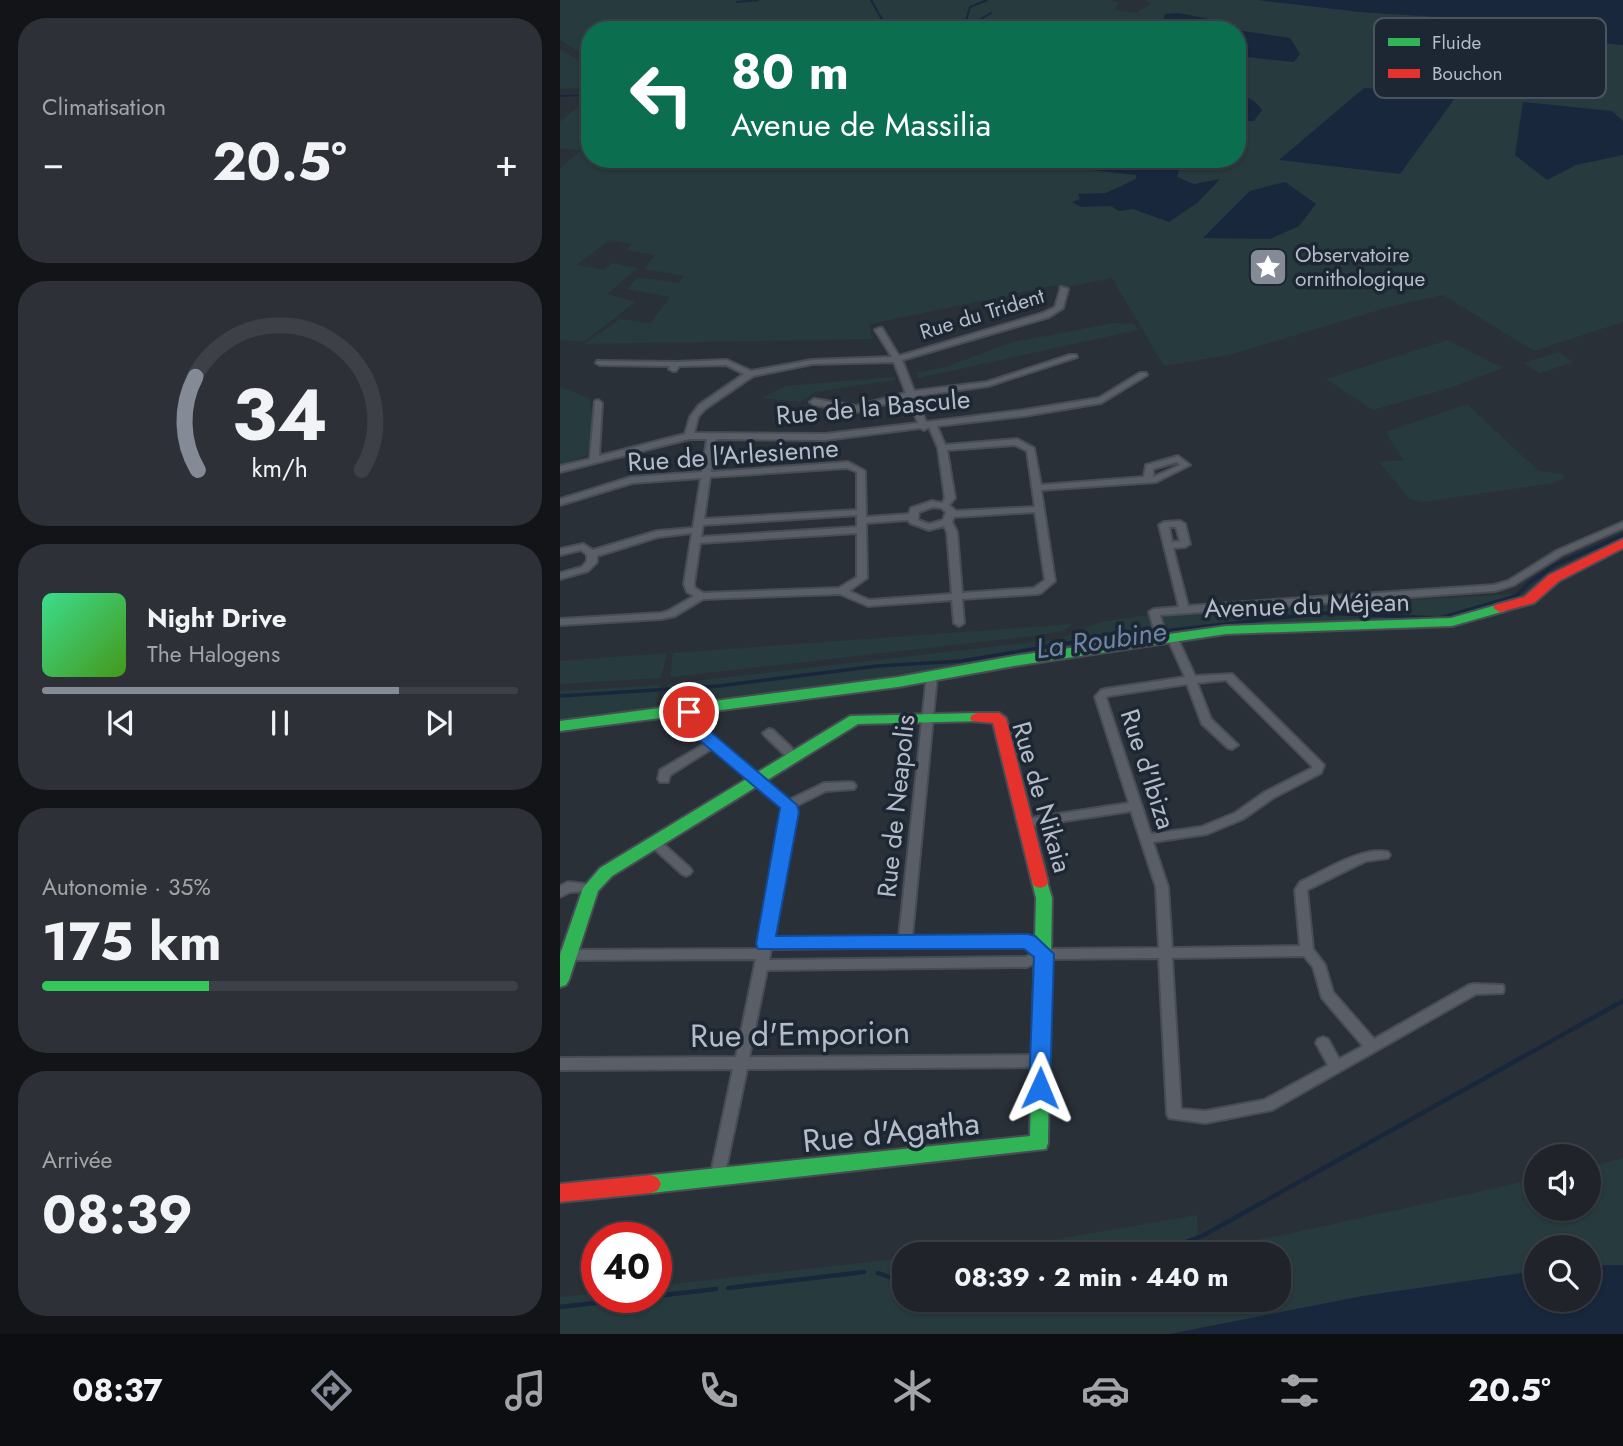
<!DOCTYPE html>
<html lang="fr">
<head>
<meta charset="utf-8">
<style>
  :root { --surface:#20242a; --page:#2d3036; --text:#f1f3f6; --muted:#a2a4a8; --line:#3d4147; --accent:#848b96 }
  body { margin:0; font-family:Jost,sans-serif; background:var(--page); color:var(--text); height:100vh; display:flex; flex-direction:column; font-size:26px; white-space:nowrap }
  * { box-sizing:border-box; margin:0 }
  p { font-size:23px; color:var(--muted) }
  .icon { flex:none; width:38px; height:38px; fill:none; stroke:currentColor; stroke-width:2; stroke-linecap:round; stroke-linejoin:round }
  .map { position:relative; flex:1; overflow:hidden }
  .panel { display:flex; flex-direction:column; gap:18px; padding:18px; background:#121417; width:560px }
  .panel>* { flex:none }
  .hud { position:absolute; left:21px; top:21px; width:665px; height:147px; border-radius:28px; box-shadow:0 2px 5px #0004,0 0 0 2px var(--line); background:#0b6e4f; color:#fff; overflow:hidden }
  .fabs { position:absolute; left:964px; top:1144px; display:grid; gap:14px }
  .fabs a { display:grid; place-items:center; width:77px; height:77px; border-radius:50%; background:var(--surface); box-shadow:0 2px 5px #0004,0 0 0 2px var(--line); font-size:35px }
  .speed { position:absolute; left:21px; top:1222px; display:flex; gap:14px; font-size:35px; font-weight:700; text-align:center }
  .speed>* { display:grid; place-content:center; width:91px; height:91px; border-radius:50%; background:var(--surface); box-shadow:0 2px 5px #0004,0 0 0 2px var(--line); line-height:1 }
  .speed .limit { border:10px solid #d22; background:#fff; color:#111 }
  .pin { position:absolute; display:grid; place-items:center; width:60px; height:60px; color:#fff; margin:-30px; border:4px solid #fff; border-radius:50%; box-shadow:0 2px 7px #0007 }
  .me { position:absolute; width:77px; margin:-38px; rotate:1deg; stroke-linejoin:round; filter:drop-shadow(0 0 5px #0008) }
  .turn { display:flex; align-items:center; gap:24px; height:147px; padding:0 35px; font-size:32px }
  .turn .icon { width:91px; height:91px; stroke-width:2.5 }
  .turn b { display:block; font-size:49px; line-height:60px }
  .big { font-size:52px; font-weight:700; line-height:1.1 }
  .panel .card { flex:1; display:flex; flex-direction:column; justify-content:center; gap:10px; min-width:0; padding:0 24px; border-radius:28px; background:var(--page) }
  .panel .dial { align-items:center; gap:0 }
  .dial svg { height:182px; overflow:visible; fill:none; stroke:var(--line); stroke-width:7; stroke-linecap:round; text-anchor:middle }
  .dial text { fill:var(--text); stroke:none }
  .song { display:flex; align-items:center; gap:21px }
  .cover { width:84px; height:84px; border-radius:10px; background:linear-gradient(135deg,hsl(150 70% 55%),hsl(100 70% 35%)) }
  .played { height:7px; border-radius:4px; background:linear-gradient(90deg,var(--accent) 75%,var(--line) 75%) }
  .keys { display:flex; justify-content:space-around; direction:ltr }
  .heat { display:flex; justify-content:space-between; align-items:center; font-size:38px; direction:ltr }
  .charge { height:10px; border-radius:5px; background:linear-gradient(90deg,#34c759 35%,var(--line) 0) }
  .trip { position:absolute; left:332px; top:1242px; width:399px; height:70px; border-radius:28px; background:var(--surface); box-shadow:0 2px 5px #0004,0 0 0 2px var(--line); font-weight:700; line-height:70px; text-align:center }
  .tabs { display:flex; height:112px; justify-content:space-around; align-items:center; background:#0d0e11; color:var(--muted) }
  .tabs .icon { width:49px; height:49px }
  .tabs .selected { color:var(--accent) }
  .tabs b { font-size:32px; color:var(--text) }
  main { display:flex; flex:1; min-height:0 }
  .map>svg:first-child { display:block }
</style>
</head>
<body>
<main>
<section class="panel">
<div class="card"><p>Climatisation</p>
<div class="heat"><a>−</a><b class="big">20.5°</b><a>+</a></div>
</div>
<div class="card dial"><svg viewBox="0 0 100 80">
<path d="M14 69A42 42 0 1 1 86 69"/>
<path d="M14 69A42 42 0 0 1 13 28" stroke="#848b96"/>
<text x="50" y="56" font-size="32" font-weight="700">34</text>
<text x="50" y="72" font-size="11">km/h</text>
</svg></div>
<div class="card">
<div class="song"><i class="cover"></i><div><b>Night Drive</b><p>The Halogens</p></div></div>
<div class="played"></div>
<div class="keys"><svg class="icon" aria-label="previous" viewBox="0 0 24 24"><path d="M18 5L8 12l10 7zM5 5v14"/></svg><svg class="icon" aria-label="pause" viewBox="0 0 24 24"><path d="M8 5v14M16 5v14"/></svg><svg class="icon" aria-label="next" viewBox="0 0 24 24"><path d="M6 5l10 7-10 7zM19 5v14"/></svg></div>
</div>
<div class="card"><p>Autonomie · 35%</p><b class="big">175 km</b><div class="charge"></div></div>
<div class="card"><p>Arrivée</p><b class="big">08:39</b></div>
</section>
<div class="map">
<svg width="1063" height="1334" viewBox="0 0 1063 1334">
  <rect width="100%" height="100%" fill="#2a3038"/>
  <path fill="#273a3e" d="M0,0H547L559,2L555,10L576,13L591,3L585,0H698L801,12L880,17L943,34L1063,45V322L974,351L883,295L829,307L669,355L604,366L552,278L497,289V285L310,324L312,339L24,344L60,319L90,323L110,297L67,289L78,277L118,283L124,276L84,269L95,255L66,250L72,244L50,240L17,265L44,270L52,263L78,268L47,294L75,302L24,342L0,340V169L20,151L0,148V122L29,97L30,159H677V56L734,62L729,38C713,36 695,36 680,31C655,23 632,13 605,14L602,30H30V58L0,40Z
    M0,49L30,68V87L0,89Z
    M554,323L574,324L578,330L358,378L356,373L385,367L453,342Z
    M888,340L943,368L890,388L813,410L766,379Z
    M998,352L1013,362L980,373L964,363Z
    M334,377L336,380L255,392L240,402L201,398L226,386Z
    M0,387L29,398C34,415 34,440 26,456L0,465Z
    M907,404L979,471L1002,474L1004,478L994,483L862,502L850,499L819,462L843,460L826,432Z
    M950,594L961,599L883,620L707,626L606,634L599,615Z
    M588,615L595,635L336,678L105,707L108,684L500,639L540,622Z
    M513,624L503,631L474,636L110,677L113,653Z
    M107,653L101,678L0,684V661Z
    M99,685L95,709L0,721V691Z
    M1063,1158V1265H1029V1248H976V1271L803,1296L610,1334H0V1297L37,1293V1297H96V1286L345,1258V1300H719V1255H375L475,1243L637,1215L638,1249L719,1236L976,1179V1209H1029V1167Z"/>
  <path fill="#19273c" d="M698,0H1063V45L943,34L880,17L801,12Z
    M619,13L649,19L676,30H602L605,14Z
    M677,30L730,38L740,54L734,62L677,56Z
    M804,88L898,94L840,174L719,160Z
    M677,95C688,96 696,101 702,110L694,121H677Z
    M963,102L1052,111L1063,121V155L1016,165L987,180L955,155Z
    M506,159L512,162L528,159V165C543,166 561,159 575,162C586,164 591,169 603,169L608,163L621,164L617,177L634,184L660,179L637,203L609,222L573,209L559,211L551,206L521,207L512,202L520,199L518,194L546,193L576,179V175L497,166L489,161Z
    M725,182L756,204L739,226L710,239L643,238L690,191Z
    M1029,1265H1063V1334H610L803,1296L976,1271V1300H1029Z"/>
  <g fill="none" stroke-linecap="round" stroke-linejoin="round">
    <path stroke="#19273c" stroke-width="2" d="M311,0L328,30
      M177,2L198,0
      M390,30L406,21L410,7L427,0
      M402,30L431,13
      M0,96L30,95"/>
    <path stroke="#19273c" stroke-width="3.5" d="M0,696L159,686L318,666L401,661L532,639L762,613L880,618L956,596L969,583L995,565L1063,535"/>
    <path stroke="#19273c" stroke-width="4.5" d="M595,1254L644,1235L1063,1001
      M524,1255L582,1248
      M318,1273L335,1279L345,1277
      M168,1288L304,1272
      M96,1296L156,1289
      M0,1307L86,1297"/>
    <g stroke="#484c55" stroke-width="4">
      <path id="street" d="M501,287L508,289L503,308L489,317L342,360L354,391L427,382L510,355H516L517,357L428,386L356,396L366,422L464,410L539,398L580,373H586L587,375L541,403L464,416L377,426L385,445L457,439L474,448L481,485L584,477L586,465L618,456L630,465L596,482L481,490L495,581L481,593L477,594L402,599L404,623L399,626L394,623L392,600L308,606L280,594L143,599L115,616L101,619L0,625V619L101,613L108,611L134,596L127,592L124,584L132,533L98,537L37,556V562L28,571L0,579V573L22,567L27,561V555L21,550L0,555V549L23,544L33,550L97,531L133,528L141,478L72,483L0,505V499L71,477L142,472L147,439H129L0,472V466L30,459L35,401L38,400L42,403L39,456L125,434L130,417L139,405L184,374L166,365L119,366L116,371H113L109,369L110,366L40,365L36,363L37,361L116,362L167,360L191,371L252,360L332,357L315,330L319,328H322L339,356L483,313L495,307ZM334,362L346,393L296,406L254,399L250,402L254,405L296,412L348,398L358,423L265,434L134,433L138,417L145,409L193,376L252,364ZM369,427L378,448L385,498L382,503L372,501L351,508L349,514L306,517L305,471L288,462L151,472L156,439L265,440L360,428L364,430ZM455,445L467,451L475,507L396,511L389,505L395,498L387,450ZM617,462L620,465L593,477V469ZM287,468L297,472V510L144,519L150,477ZM373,507L381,508L386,512L383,520L369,524L358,520L359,512ZM475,512L485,580L474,588L402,593L397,532L392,522L394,517ZM297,515V527L141,537L143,525ZM348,520L350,523L369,530L384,526L387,532L392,594L309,600L289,591L307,578L306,523ZM297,533V577L279,588L143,593L135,588L134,584L140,543Z
        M620,521L625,524L630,544L625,547L613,548L628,606L934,585L948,581L996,551L1063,522V528L1002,555L954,585L935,591L600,615L607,639L602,642L597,639L589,612L594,609L619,607L599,525L604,522ZM609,527H616L620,541L612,542Z
        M612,634L617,637L635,676L672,674L764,765L761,773L713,798L683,819L647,834L593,842L608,887L612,948L740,946L735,890L740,882C764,871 802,846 828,852L830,855L828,858L806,861L747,890L753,949L765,965L773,992L814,1039L909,985L914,984L943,985L944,989L943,993L916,994L712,1110L645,1123L609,1118L607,1114L599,958L485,959L467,967L207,970L189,1057L480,1055L485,1057L487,1061L485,1065L480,1067L187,1069L164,1178L162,1183L157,1185L152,1183L150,1178L173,1069L0,1070V1058L176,1057L196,959L0,960V950L198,949L224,812L223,807L153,748L110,775L108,782H100L98,779L100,770L146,743L127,727L123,708L128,704L133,708L136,722L229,800L264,783L290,782L294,783L296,786L294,789L266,791L234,807L236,812L212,939L339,937L367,675L372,672L377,675L352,937L468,936L472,937L487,949L599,948L596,887L571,811L465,827L461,826L459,823L461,820L465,819L569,803L535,697L541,690L545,689L625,677L607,637ZM666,680L752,766V768L705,792L675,813L641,827L591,834L546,698L548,696L627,684L642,724L668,748L672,749L678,745L651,719L637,683ZM465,946L474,953L466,957L209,960L211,949ZM744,956L753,967L762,998L803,1046L779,1059L768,1039L763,1037L758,1039L756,1043L768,1065L704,1100L645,1111L621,1109L612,958Z
        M209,729L213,730L237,753L239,756L237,759H229L205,736L203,733Z
        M95,839L99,840L130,868L132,871L130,874L126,876L122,874L91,846L89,843L91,840Z
        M8,882L35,885L37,888L35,891L10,892L0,897V886Z"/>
    </g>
    <g stroke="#484c55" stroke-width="4">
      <path id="fast" d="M940,604L947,608L945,611L892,626L666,634L460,665L338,687L0,731V721L338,677L460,655L666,626L891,618Z
        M417,713L422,715L424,718L422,721L298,724L52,876L38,891L9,980L6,985L0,987V955L23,888L40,868L290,716Z
        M480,876L486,878L492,898L488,1143L486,1149L91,1193L84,1190L81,1184L84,1178L91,1175L470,1136L476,898L472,882L474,878Z"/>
    </g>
    <g stroke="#484c55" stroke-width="4">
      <path id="jam" d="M1063,539V548L999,581L974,603L940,612L933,608L935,605L964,597L989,575Z
        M417,713H439L446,718L488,882L486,886L480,888L474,886L472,882L433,723L412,721L410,718L412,715Z
        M91,1175L98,1178L101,1184L98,1190L91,1193L0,1202V1184Z"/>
    </g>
    <use href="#street" fill="#5a5e66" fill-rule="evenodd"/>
    <use href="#fast" fill="#30b455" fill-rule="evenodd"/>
    <use href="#jam" fill="#e5322d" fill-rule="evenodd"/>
  </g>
  <path fill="#1a73e8" stroke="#114b97" stroke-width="2" d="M129,706L135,708L139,722L237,805L239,812L216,936L468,934L475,936L494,954L490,1088L487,1094L480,1097L472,1094L469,1088L474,957L464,949H198L196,944L220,808L125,728L121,712Z"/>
  <defs>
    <g id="sight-square" transform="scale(2.0125)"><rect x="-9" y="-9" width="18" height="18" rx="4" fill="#848b96" stroke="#1d2633"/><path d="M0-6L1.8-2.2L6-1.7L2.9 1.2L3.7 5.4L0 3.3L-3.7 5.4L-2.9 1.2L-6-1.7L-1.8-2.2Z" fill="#fff"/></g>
  </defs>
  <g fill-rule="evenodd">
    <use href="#sight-square" x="708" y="267"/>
  </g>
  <g text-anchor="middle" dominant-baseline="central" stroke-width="7" stroke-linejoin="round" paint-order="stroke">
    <g font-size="21" fill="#b4bcc9" stroke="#1d2633" text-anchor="start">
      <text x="735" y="255">Observatoire<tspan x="735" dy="24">ornithologique</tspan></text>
    </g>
    <g font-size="21" fill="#b4bcc9" stroke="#1d2633">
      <text transform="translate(422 314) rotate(-17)">Rue du Trident</text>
    </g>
    <g font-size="26" fill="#b4bcc9" stroke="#1d2633">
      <text transform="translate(313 407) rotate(-5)">Rue de la Bascule</text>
      <text transform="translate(173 455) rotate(-4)">Rue de l'Arlesienne</text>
      <text transform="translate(747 605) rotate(-2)">Avenue du Méjean</text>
      <text transform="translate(588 769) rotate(72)">Rue d'Ibiza</text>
      <text transform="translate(482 797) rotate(74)">Rue de Nikaia</text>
      <text transform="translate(336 806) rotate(-84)">Rue de Neapolis</text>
    </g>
    <g font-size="28" font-style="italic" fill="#6d86a8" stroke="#1d2633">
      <text transform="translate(541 640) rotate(-8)">La Roubine</text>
    </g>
    <g font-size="32" fill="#b4bcc9" stroke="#1d2633">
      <text transform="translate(240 1034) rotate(-1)">Rue d'Emporion</text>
      <text transform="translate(331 1132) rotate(-6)">Rue d'Agatha</text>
    </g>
  </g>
  <rect x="814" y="18" width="232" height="80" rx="10" fill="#1d2633" stroke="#4a5360" stroke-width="2"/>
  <rect x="828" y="38" width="32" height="8" fill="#30b455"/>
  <rect x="828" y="69" width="32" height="9" fill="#e5322d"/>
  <g font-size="19" fill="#b4bcc9">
    <text x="872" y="49">Fluide</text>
    <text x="872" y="80">Bouchon</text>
  </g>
</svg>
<div class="fabs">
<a><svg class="icon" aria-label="sound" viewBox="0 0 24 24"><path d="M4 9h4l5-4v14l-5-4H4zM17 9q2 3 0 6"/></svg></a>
<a><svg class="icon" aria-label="search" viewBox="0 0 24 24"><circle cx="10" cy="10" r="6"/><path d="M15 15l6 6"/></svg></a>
</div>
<div class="speed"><div class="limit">40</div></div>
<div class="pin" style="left:129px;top:712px;background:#d93025"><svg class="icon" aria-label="arrive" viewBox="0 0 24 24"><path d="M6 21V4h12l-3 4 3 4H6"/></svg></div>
<svg class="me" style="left:480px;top:1088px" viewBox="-20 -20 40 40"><path d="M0-17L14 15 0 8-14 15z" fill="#1a73e8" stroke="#fff" stroke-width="4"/></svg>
<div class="trip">08:39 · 2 min · 440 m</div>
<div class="hud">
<div class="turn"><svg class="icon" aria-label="left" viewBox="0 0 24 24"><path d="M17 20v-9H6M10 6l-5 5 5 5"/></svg><div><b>80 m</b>Avenue de Massilia</div></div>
</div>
</div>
</main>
<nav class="tabs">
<b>08:37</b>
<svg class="icon selected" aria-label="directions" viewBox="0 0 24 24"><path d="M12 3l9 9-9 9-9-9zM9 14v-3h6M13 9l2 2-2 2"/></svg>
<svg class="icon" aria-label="music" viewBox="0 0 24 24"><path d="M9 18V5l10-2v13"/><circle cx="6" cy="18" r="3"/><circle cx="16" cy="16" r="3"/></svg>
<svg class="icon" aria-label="phone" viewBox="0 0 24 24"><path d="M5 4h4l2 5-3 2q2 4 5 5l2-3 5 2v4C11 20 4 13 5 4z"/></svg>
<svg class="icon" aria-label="climate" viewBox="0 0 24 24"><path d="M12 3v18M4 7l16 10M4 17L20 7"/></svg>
<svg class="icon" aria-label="car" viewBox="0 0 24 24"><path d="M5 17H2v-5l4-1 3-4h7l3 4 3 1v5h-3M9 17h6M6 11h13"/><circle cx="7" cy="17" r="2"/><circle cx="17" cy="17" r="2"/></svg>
<svg class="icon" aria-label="filters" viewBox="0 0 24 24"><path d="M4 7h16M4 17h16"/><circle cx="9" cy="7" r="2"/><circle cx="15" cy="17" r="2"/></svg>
<b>20.5°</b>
</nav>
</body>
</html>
